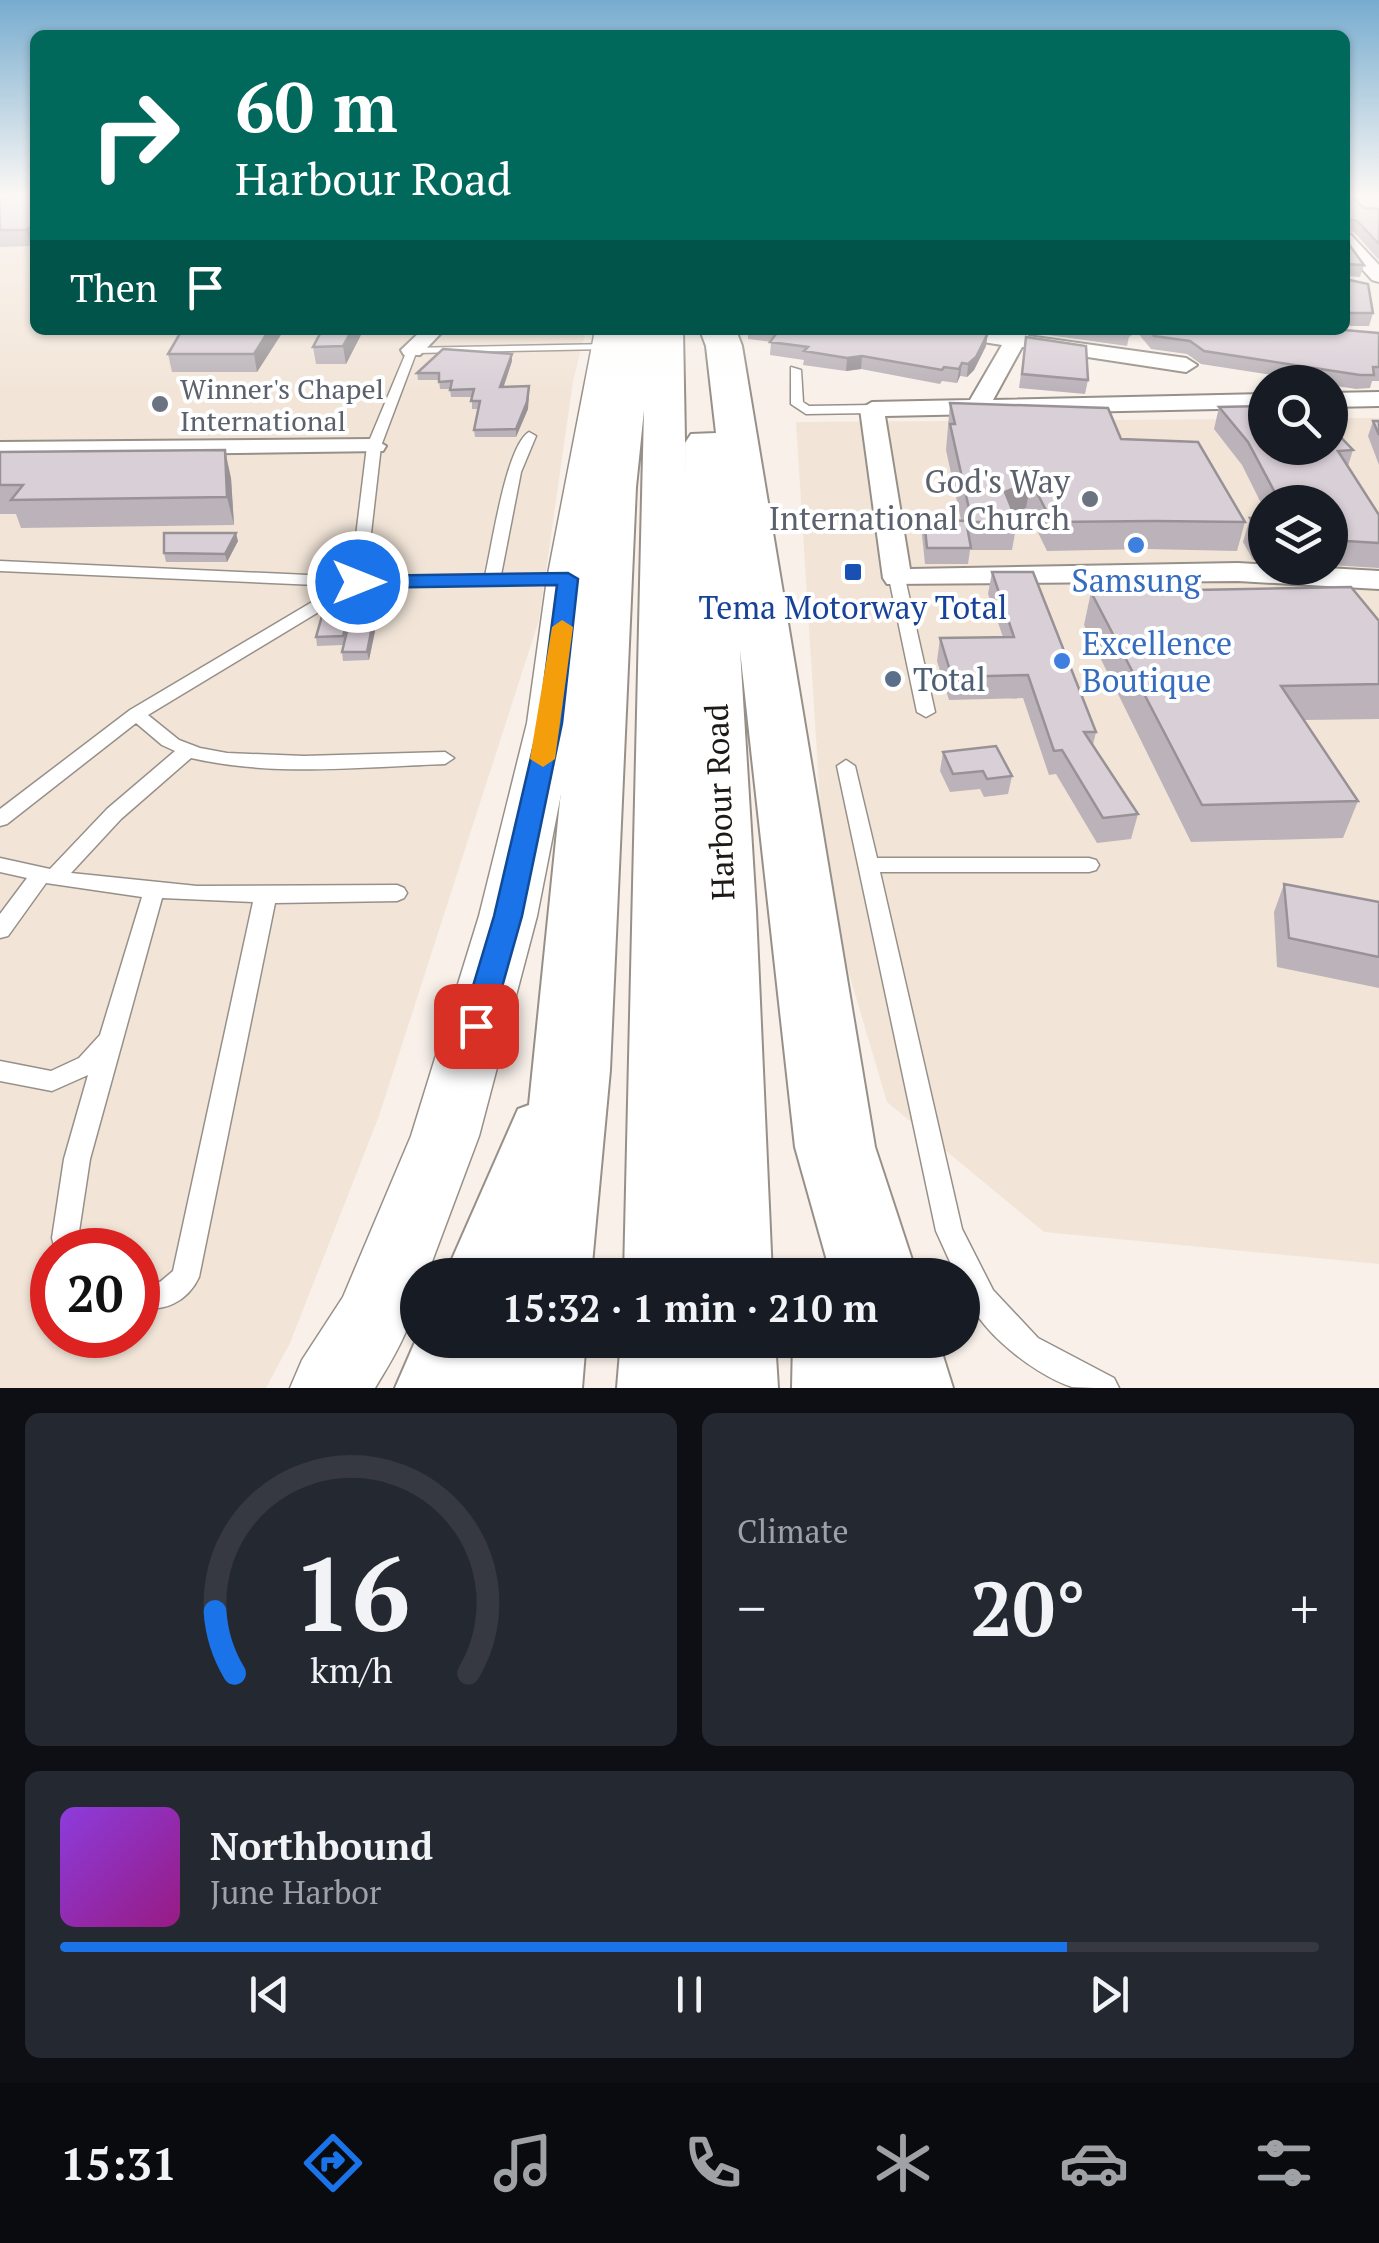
<!DOCTYPE html>
<html lang="en">
<head>
<meta charset="utf-8">
<style>
  :root { --surface:#171b24; --page:#242831; --text:#f1f3f6; --muted:#9ea1a6; --line:#363941; --accent:#1a73e8 }
  body { margin:0; font-family:"PT Serif",serif; background:var(--page); color:var(--text); height:100vh; display:flex; flex-direction:column; font-size:38px; white-space:nowrap }
  * { box-sizing:border-box; margin:0 }
  p { font-size:32px; color:var(--muted) }
  .icon { flex:none; width:55px; height:55px; fill:none; stroke:currentColor; stroke-width:2; stroke-linecap:round; stroke-linejoin:round }
  .map { position:relative; height:1388px; overflow:hidden }
  .side { display:flex; flex-direction:column; gap:25px; padding:25px; background:#0d0f14; flex:1 }
  .side>* { flex:none }
  .banner { position:absolute; left:30px; top:30px; width:1320px; height:305px; border-radius:15px; box-shadow:0 2px 8px #0004; background:#00695c; color:#fff; overflow:hidden }
  .fabs { position:absolute; left:1248px; top:365px; display:grid; gap:20px }
  .fabs a { display:grid; place-items:center; width:100px; height:100px; border-radius:50%; background:var(--surface); box-shadow:0 2px 8px #0004; font-size:50px }
  .speed { position:absolute; left:30px; top:1228px; display:flex; gap:20px; font-size:50px; font-weight:700; text-align:center }
  .speed>* { display:grid; place-content:center; width:130px; height:130px; border-radius:50%; background:var(--surface); box-shadow:0 2px 8px #0004; line-height:1 }
  .speed .limit { border:15px solid #d22; background:#fff; color:#111 }
  .pin { position:absolute; display:grid; place-items:center; width:85px; height:85px; color:#fff; margin:-42px; border-radius:20px; box-shadow:0 5px 15px #0006 }
  .me { position:absolute; width:110px; margin:-55px; rotate:90deg; stroke-linejoin:round; filter:drop-shadow(0 0 8px #0008) }
  .turn { display:flex; align-items:center; gap:35px; height:210px; padding:0 40px; font-size:45px }
  .turn .icon { width:130px; height:130px; stroke-width:2.5 }
  .turn b { display:block; font-size:70px; line-height:85px }
  .then { display:flex; align-items:center; height:95px; padding:0 40px; background:#0003; gap:20px; font-size:38px }
  .big { font-size:75px; font-weight:700; line-height:1.1 }
  .side .tile { flex:1; display:flex; flex-direction:column; justify-content:center; gap:15px; min-width:0; padding:0 35px; border-radius:15px; background:var(--page) }
  .side .dial { align-items:center; gap:0 }
  .dial svg { height:260px; overflow:visible; fill:none; stroke:var(--line); stroke-width:7; stroke-linecap:round; text-anchor:middle }
  .dial text { fill:var(--text); stroke:none }
  .song { display:flex; align-items:center; gap:30px }
  .cover { width:120px; height:120px; border-radius:15px; background:linear-gradient(135deg,hsl(270 70% 55%),hsl(310 70% 35%)) }
  .played { height:10px; border-radius:5px; background:linear-gradient(90deg,var(--accent) 80%,var(--line) 80%) }
  .keys { display:flex; justify-content:space-around; direction:ltr }
  .heat { display:flex; justify-content:space-between; align-items:center; font-size:55px; direction:ltr }
  .side .tiles { flex:1; display:grid; gap:25px; grid-template-columns:1fr 1fr }
  .tile:last-child { grid-column:span 2 }
  .trip { position:absolute; left:400px; top:1258px; width:580px; height:100px; border-radius:50px; background:var(--surface); box-shadow:0 2px 8px #0004; font-weight:700; line-height:100px; text-align:center }
  .menu { display:flex; height:160px; justify-content:space-around; align-items:center; background:#090b0e; color:var(--muted) }
  .menu .icon { width:70px; height:70px }
  .menu .active { color:var(--accent) }
  .menu b { font-size:45px; color:var(--text) }
  .map>svg:first-child { display:block }
</style>
</head>
<body>
<div class="map">
<svg width="1379" height="1388" viewBox="0 0 1379 1388">
  <rect width="100%" height="100%" fill="#f8f0e9"/>
  <path fill="#f2e5d8" fill-rule="evenodd" d="M0,197H35V330H586L573,381L539,620L379,1116L290,1343L266,1388H0ZM52,1250H138V1335H52Z
    M1330,418H1379V1264L1044,1232L887,1102L826,896L796,422L1265,419V448H1330ZM1265,502H1330V568H1265Z"/>
  <g fill="none" stroke-linecap="round" stroke-linejoin="round">
    <g stroke="#979089" stroke-width="3">
      <path id="lane" d="M610,344V348L606,349L416,353L381,446L366,577L485,576C492,546 506,446 529,432L536,436L521,472L501,575L568,574L576,579L573,582L360,587L148,715L179,740L200,748L227,753L304,756L445,752L454,758L445,764C361,767 273,777 191,758L121,819L71,873L197,886L397,885L404,888L407,893L404,898L397,901L275,903L199,1277C188,1301 163,1314 138,1306V1280L160,1282L173,1271L253,902L162,898L90,1159L78,1238L83,1250H55L52,1238L64,1159L88,1075L52,1091L0,1081V1061L51,1071L79,1058L100,1035L142,897L46,883L8,936L0,938V914L27,878L0,872V858L50,869L107,809L175,751L162,745L136,723L7,824L0,826V809L130,710L339,586L0,571V561L351,577L367,446L408,348Z
        M791,367L801,370L803,402L809,406L872,405L878,409L872,413L806,414L791,404Z
        M897,573L905,578L935,712L926,717L917,712L889,578Z
        M846,760L855,766L877,858H1089L1096,860L1099,865L1096,870L1089,872H880L962,1229L993,1290L1038,1338L1114,1378L1119,1388C1105,1388 1085,1388 1072,1387C1032,1374 962,1320 962,1275H956L936,1231L837,766Z"/>
    </g>
    <g stroke="#979089" stroke-width="4">
      <path id="street" d="M1345,234L1351,235L1379,265V282L1372,280L1345,250Z
        M422,330H444L420,355H404L401,350Z
        M935,330H1031L1028,336L1186,358L1197,365L1186,372L1022,347L993,400L1265,394V408L885,416L910,569L1238,563L1379,571V589L1238,581L887,584L883,578L860,409L872,402L970,400L1002,345L945,336Z
        M1379,392V406L1330,407V393Z
        M374,439L386,446L383,451L0,456V442Z"/>
    </g>
    <g stroke="#979089" stroke-width="3">
      <path id="secondary" d="M595,330H625L589,579L575,723L537,916L479,1136L427,1275H418C418,1318 397,1352 375,1388H290L302,1360L343,1297L411,1136L479,916L527,723L547,579Z"/>
    </g>
    <g stroke="#979089" stroke-width="4">
      <path id="highway" d="M618,330H683L686,495L685,443L691,434L716,433L706,346L700,330H736L742,346L875,1147L917,1275H831L795,1147L740,650L756,911L772,1275H624L644,410L636,487L610,1070L591,1275H445L518,1109L529,1105L592,487Z
        M418,1335V1340H586L582,1388H395Z
        M621,1340H775L778,1388H617Z
        M793,1340H938L953,1388H792Z"/>
    </g>
    <use href="#lane" fill="#fff" fill-rule="evenodd"/>
    <use href="#street" fill="#fff" fill-rule="evenodd"/>
    <use href="#secondary" fill="#fff" fill-rule="evenodd"/>
    <use href="#highway" fill="#fff" fill-rule="evenodd"/>
  </g>
  <path fill="#bbb3b9" d="M0,197H35V243L31,246L0,247Z
    M1345,197L1364,208L1379,209V260L1354,232L1346,230Z
    M1345,239L1364,265L1360,277L1345,276Z
    M1345,279L1373,313L1369,326H1345Z
    M182,330H284L257,372H172L168,354Z
    M748,330H968L986,346L974,370L967,377L960,376L957,383L942,381L940,384L861,369L846,371L803,365L804,360L770,355L771,342L748,339Z
    M1034,330H1344L1379,333V381H1372L1370,388L1356,389L1330,385V382H1317L1201,364L1187,354L1151,349L1137,332L1129,337L1127,346L1034,333Z
    M363,331L346,364H316L313,347Z
    M1026,337L1088,380L1085,394L1019,388Z
    M512,361L504,386L529,393L528,409L516,437H475L474,430L479,409H472V397H451L450,389H440L439,380H418L417,373Z
    M950,403L1121,439L1245,522L1237,551L1147,549L1047,551L1026,508L1014,514L1017,522L1012,550H970L968,564H925L922,535L924,519L961,520L946,450Z
    M1219,407L1353,450L1348,466L1379,515V568L1330,565V502H1265V511L1242,465L1214,429Z
    M1373,421H1379V465L1368,436Z
    M0,452L231,478L234,525L21,528L16,514H0Z
    M1250,518H1265V561L1253,560L1243,542Z
    M238,541L227,562H166L164,553Z
    M992,572L1096,732L1093,745L1138,814L1131,839L1097,843L1056,774L1049,775L1023,698L949,700L937,661L940,638L1003,637L988,594Z
    M1091,592L1379,621V719L1304,720L1358,801L1343,838L1191,842L1084,625Z
    M373,622L375,631L369,660L343,661L342,652L343,645L317,646L316,637L350,623Z
    M943,752L1012,776L1008,794L984,797L980,789L950,792L940,771Z
    M1284,884L1379,902V988L1277,967L1274,912Z"/>
  <path fill="#989296" d="M35,223V243L31,246L26,230Z
    M269,330H284L257,372L254,354Z
    M352,330L363,331L346,364L343,346Z
    M988,333L986,346L974,370L967,377L968,364Z
    M512,354V361L501,394L500,387Z
    M862,356L861,369L846,371L847,358Z
    M962,363L960,376L957,383L959,369Z
    M529,386L528,409L516,437V429Z
    M225,450L231,478L234,525L227,497Z
    M1031,481L1026,508L1001,519L1005,492Z
    M236,533L238,541L227,562L225,554Z
    M373,622L375,631L369,660L367,652Z"/>
  <path fill="#d9d0d7" stroke="#989296" stroke-width="2.5" d="M0,197H35V223L26,230H0Z
    M1345,197H1353L1364,208L1379,209V244L1357,221L1349,219L1345,222Z
    M1345,239L1364,265L1346,264L1345,278Z
    M1345,279L1368,284L1373,313H1345Z
    M182,330H269L254,354H168Z
    M322,330H352L343,346L313,347Z
    M779,330H968L988,333L976,357L968,364L962,363L959,369L944,367L942,370L862,356L847,358L804,351L808,347L770,342Z
    M1149,330H1344L1379,333V367H1373L1374,375H1360L1204,351L1190,341L1154,336Z
    M1026,337L1086,346L1088,380L1022,374Z
    M443,349L512,354L500,387L529,386L527,402L516,429L474,430L480,401H471L474,389L450,390L452,381L439,382V373H417Z
    M950,403L1108,408L1121,439L1198,442L1245,522L1154,521L1052,522L1031,481L1005,492L1017,522H972L950,424H955Z
    M1265,406V448H1330V426L1353,450L1338,451L1379,515V543L1330,540V502H1280L1248,442L1219,407Z
    M1373,421H1379V435Z
    M225,450L227,497L11,500L23,485H0V452Z
    M1250,518H1265V536L1260,535Z
    M924,519L966,521L971,548H927Z
    M164,533H236L225,554L164,553Z
    M992,572H1033L1096,732H1084L1138,814L1103,818L1062,750L1054,751L1028,675L952,677L940,638L1014,637Z
    M1351,587L1379,621V684L1281,686L1358,801L1202,805L1091,592Z
    M349,615L343,636L316,637L322,616Z
    M373,622L367,652H342L349,623Z
    M996,746L1012,776L987,779L983,771L953,774L943,752Z
    M1284,884L1379,902V957L1289,938Z"/>
  <linearGradient id="sky" x2="0" y2="1"><stop stop-color="#77accf"/><stop offset="0.5" stop-color="#fcf8f5"/><stop offset="1" stop-color="#fcf8f5" stop-opacity="0"/></linearGradient>
  <rect width="1379" height="391" fill="url(#sky)"/>
  <path fill="#1a73e8" stroke="#114b97" stroke-width="2.5" d="M568,573L578,579L562,723L522,916L491,1026L487,1035L476,1039L466,1035L461,1026L494,916L539,723L557,585L358,588L348,582L358,576Z"/>
  <path fill="#f59e0b" d="M562,620L573,627L555,759L543,767L530,759L552,627Z"/>
  <g fill="#6b7280" stroke="#fff" stroke-width="4">
    <circle cx="160" cy="404" r="10"/>
    <circle cx="1090" cy="499" r="10"/>
  </g>
  <g fill="#3f7fe0" stroke="#fff" stroke-width="4">
    <circle cx="1136" cy="545" r="10"/>
    <circle cx="1062" cy="661" r="10"/>
  </g>
  <rect fill="#1a4fb4" stroke="#fff" stroke-width="4" x="843" y="562" width="20" height="20" rx="5"/>
  <circle fill="#5c6f8a" stroke="#fff" stroke-width="4" cx="893" cy="679" r="10"/>
  <g text-anchor="middle" dominant-baseline="central" stroke-width="8" stroke-linejoin="round" paint-order="stroke">
    <g font-size="28" fill="#5b616d" stroke="#fff" text-anchor="start">
      <text x="180" y="388">Winner's Chapel<tspan x="180" dy="32">International</tspan></text>
    </g>
    <g font-size="32" fill="#5b616d" stroke="#fff" text-anchor="end">
      <text x="1070" y="481">God's Way<tspan x="1070" dy="37">International Church</tspan></text>
    </g>
    <g font-size="32" fill="#366cbe" stroke="#fff">
      <text x="1136" y="580">Samsung</text>
      <text x="1082" y="643" text-anchor="start">Excellence<tspan x="1082" dy="37">Boutique</tspan></text>
    </g>
    <g font-size="32" fill="#164399" stroke="#fff">
      <text x="853" y="607">Tema Motorway Total</text>
    </g>
    <g font-size="32" fill="#4e5e75" stroke="#fff" text-anchor="start">
      <text x="913" y="679">Total</text>
    </g>
    <g font-size="32" fill="#1c1917" stroke="#fff">
      <text transform="translate(719 802) rotate(-92)">Harbour Road</text>
    </g>
  </g>
</svg>
<div class="fabs">
<a><svg class="icon" aria-label="search" viewBox="0 0 24 24"><circle cx="10" cy="10" r="6"/><path d="M15 15l6 6"/></svg></a>
<a><svg class="icon" aria-label="layers" viewBox="0 0 24 24"><path d="M12 4l9 5-9 5-9-5zM3 14l9 5 9-5"/></svg></a>
</div>
<div class="speed"><div class="limit">20</div></div>
<div class="pin" style="left:476px;top:1026px;background:#d93025"><svg class="icon" aria-label="arrive" viewBox="0 0 24 24"><path d="M6 21V4h12l-3 4 3 4H6"/></svg></div>
<svg class="me" style="left:358px;top:582px" viewBox="-20 -20 40 40"><circle r="17" fill="#1a73e8" stroke="#fff" stroke-width="3"/><path d="M0-11L8 9 0 5-8 9z" fill="#fff"/></svg>
<div class="trip">15:32 · 1 min · 210 m</div>
<div class="banner">
<div class="turn"><svg class="icon" aria-label="right" viewBox="0 0 24 24"><path d="M7 20v-9h11M14 6l5 5-5 5"/></svg><div><b>60 m</b>Harbour Road</div></div>
<div class="then">Then<svg class="icon" aria-label="arrive" viewBox="0 0 24 24"><path d="M6 21V4h12l-3 4 3 4H6"/></svg></div>
</div>
</div>
<section class="side">
<div class="tiles">
<div class="tile dial"><svg viewBox="0 0 100 80">
<path d="M14 69A42 42 0 1 1 86 69"/>
<path d="M14 69A42 42 0 0 1 8 50" stroke="#1a73e8"/>
<text x="50" y="56" font-size="32" font-weight="700">16</text>
<text x="50" y="72" font-size="11">km/h</text>
</svg></div>
<div class="tile"><p>Climate</p>
<div class="heat"><a>−</a><b class="big">20°</b><a>+</a></div>
</div>
<div class="tile">
<div class="song"><i class="cover"></i><div><b>Northbound</b><p>June Harbor</p></div></div>
<div class="played"></div>
<div class="keys"><svg class="icon" aria-label="previous" viewBox="0 0 24 24"><path d="M18 5L8 12l10 7zM5 5v14"/></svg><svg class="icon" aria-label="pause" viewBox="0 0 24 24"><path d="M8 5v14M16 5v14"/></svg><svg class="icon" aria-label="next" viewBox="0 0 24 24"><path d="M6 5l10 7-10 7zM19 5v14"/></svg></div>
</div>
</div>
</section>
<nav class="menu">
<b>15:31</b>
<svg class="icon active" aria-label="directions" viewBox="0 0 24 24"><path d="M12 3l9 9-9 9-9-9zM9 14v-3h6M13 9l2 2-2 2"/></svg>
<svg class="icon" aria-label="music" viewBox="0 0 24 24"><path d="M9 18V5l10-2v13"/><circle cx="6" cy="18" r="3"/><circle cx="16" cy="16" r="3"/></svg>
<svg class="icon" aria-label="phone" viewBox="0 0 24 24"><path d="M5 4h4l2 5-3 2q2 4 5 5l2-3 5 2v4C11 20 4 13 5 4z"/></svg>
<svg class="icon" aria-label="climate" viewBox="0 0 24 24"><path d="M12 3v18M4 7l16 10M4 17L20 7"/></svg>
<svg class="icon" aria-label="car" viewBox="0 0 24 24"><path d="M5 17H2v-5l4-1 3-4h7l3 4 3 1v5h-3M9 17h6M6 11h13"/><circle cx="7" cy="17" r="2"/><circle cx="17" cy="17" r="2"/></svg>
<svg class="icon" aria-label="filters" viewBox="0 0 24 24"><path d="M4 7h16M4 17h16"/><circle cx="9" cy="7" r="2"/><circle cx="15" cy="17" r="2"/></svg>
</nav>
</body>
</html>
